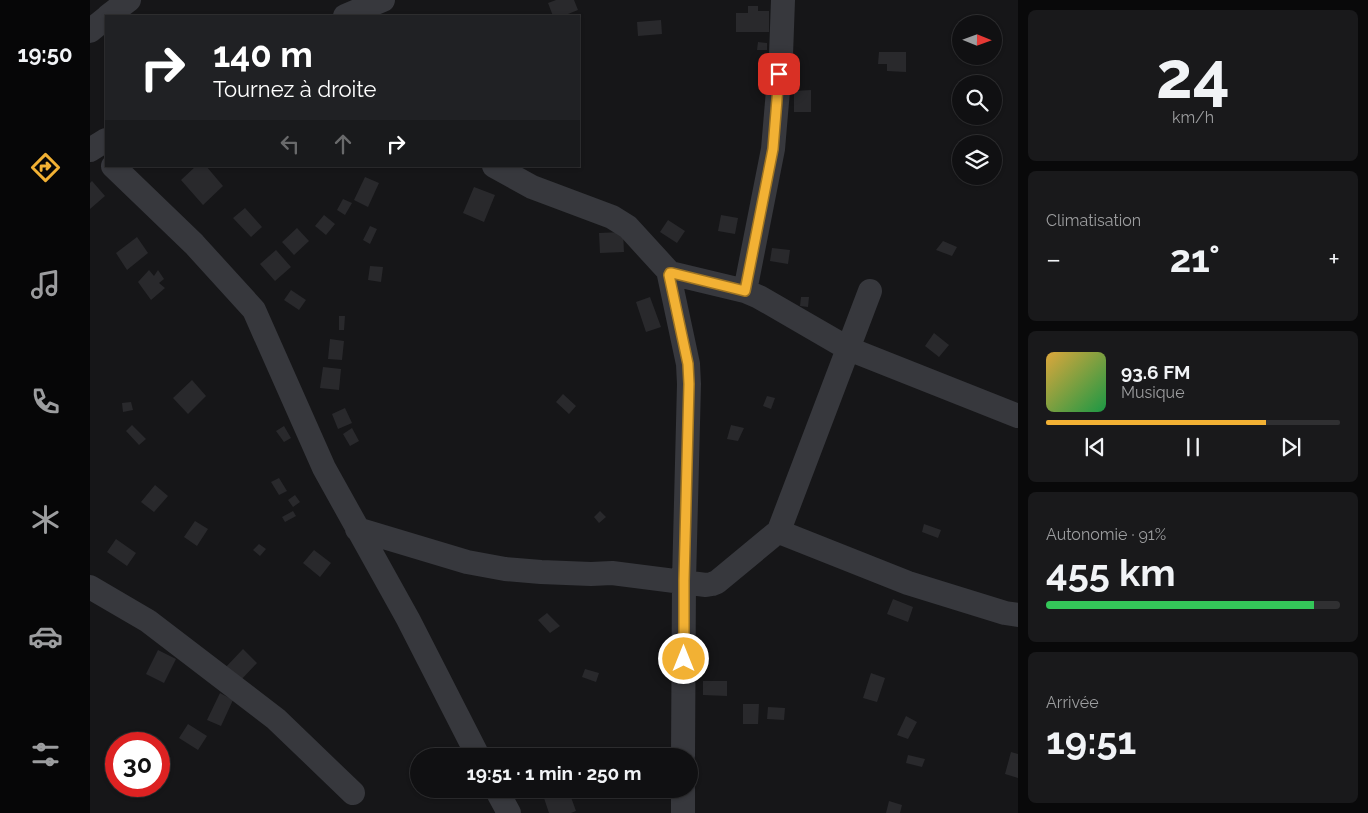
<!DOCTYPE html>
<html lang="fr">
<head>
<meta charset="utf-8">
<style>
  :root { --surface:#101012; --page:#19191b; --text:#f1f3f6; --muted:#9c9d9f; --line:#303032; --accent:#f2b134 }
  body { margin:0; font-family:Raleway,sans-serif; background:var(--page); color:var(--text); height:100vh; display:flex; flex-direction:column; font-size:19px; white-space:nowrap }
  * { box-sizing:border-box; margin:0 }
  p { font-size:16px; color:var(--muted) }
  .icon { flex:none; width:28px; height:28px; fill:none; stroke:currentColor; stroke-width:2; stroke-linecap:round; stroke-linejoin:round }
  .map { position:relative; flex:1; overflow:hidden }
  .drawer { display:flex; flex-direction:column; gap:10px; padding:10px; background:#09090a; width:350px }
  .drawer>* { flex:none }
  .hud { position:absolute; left:15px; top:15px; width:475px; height:152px; border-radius:0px; box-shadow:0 1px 4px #0004,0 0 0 1px var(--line); background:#202124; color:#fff; overflow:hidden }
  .needle { width:32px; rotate:91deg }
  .controls { position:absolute; left:862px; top:15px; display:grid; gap:10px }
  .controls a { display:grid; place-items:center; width:50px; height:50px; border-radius:50%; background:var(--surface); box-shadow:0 1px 4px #0004,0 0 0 1px var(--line); font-size:25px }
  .speed { position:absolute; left:15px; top:732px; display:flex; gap:10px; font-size:25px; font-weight:700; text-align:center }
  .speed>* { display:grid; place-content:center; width:65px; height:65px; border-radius:50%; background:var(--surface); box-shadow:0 1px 4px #0004,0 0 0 1px var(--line); line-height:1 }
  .speed .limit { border:8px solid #d22; background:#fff; color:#111 }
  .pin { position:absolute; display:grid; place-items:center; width:42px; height:42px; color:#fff; margin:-21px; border-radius:10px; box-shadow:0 2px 8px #0006 }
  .me { position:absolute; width:55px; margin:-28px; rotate:0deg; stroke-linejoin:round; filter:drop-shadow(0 0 4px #0008) }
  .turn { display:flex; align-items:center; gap:18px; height:105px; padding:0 25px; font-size:22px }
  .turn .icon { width:65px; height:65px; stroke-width:2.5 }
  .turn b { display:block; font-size:35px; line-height:42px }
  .lanes { display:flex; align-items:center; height:48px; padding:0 25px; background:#0003; justify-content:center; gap:25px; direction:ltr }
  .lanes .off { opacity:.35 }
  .big { font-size:38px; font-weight:700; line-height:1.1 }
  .drawer .card { flex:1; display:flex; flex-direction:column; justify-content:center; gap:8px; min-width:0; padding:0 18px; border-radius:8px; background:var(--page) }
  .drawer .dial { align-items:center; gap:0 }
  .dial b { font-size:65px; line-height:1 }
  .song { display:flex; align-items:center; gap:15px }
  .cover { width:60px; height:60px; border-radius:8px; background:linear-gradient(135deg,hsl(40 70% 55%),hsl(140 70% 35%)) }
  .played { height:5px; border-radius:2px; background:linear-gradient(90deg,var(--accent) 75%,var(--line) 75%) }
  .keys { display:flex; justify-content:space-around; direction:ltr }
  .heat { display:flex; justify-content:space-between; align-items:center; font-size:28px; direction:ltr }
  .charge { height:8px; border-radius:4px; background:linear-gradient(90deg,#34c759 91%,var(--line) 0) }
  .trip { position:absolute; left:320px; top:748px; width:288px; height:50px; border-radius:25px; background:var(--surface); box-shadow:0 1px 4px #0004,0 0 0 1px var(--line); font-weight:700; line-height:50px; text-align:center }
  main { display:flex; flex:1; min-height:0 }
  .dock { display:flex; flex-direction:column; width:90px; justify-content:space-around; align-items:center; background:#060607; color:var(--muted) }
  .dock .icon { width:35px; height:35px }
  .dock .current { color:var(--accent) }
  .dock b { font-size:22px; color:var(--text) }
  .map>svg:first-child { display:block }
</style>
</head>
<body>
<main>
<nav class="dock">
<b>19:50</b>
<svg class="icon current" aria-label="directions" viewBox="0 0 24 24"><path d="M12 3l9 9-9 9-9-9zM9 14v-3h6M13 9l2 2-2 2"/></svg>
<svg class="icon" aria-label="music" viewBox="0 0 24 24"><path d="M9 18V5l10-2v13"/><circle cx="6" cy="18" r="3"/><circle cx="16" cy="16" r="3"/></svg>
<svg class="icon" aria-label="phone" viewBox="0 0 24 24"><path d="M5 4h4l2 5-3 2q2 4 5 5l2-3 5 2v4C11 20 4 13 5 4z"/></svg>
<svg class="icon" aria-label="climate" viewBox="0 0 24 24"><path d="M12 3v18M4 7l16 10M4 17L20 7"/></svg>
<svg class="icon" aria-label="car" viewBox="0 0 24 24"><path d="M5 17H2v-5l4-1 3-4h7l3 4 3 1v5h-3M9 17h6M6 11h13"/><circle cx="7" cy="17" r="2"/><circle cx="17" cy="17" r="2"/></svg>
<svg class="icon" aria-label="filters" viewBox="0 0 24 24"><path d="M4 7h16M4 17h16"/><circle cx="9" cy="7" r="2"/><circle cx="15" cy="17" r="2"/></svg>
</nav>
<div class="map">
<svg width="928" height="813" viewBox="0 0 928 813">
  <rect width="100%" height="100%" fill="#161618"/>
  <path fill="#29292c" d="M466,0H484L488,10L473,16H463L458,3Z
    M658,6H668V11H679V32H646V13H658Z
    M571,20L572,34L548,36L547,22Z
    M668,42L677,43V50H667Z
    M789,52H816V72L797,71V64H788Z
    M721,90V112H704V91Z
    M106,166H116L133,186L113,205L91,180Z
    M275,177L289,183L278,207L264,200Z
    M2,181L15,196L0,209V183Z
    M384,187L405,195L394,222L373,213Z
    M253,199L262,203L255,215L247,210Z
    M155,208L172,227L161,237L143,218Z
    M234,215L245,224L236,235L225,226Z
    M631,215L648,218L645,234L628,231Z
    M578,220L595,231L587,243L570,232Z
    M280,226L287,229L280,244L273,240Z
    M207,228L219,241L204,255L192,242Z
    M533,232L534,252L510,253L509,233Z
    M47,237L58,253L37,270L26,253Z
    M853,241L867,247L862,256L846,250Z
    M682,248L700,250L698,264L680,261Z
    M186,250L201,267L185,281L170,264Z
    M280,266L293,267L291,282L278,280Z
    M59,270L64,276L68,270L74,279L69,283L75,288L61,300L48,282Z
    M201,290L216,300L209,310L194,300Z
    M560,297L571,327L556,332L546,302Z
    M711,297H719L718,307L710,306Z
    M249,316H255L254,330H249Z
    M844,333L859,345L849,357L835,346Z
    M240,339L254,341L252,360L238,359Z
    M233,367L251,369L249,390L230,388Z
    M102,380L116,396L98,414L83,398Z
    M473,394L486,406L479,414L466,402Z
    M677,396L685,398L681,409L673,406Z
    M41,402L43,410L33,412L32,403Z
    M255,408L262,423L248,429L242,414Z
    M42,425L56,439L49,445L36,431Z
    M641,425L654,428L648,441L637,439Z
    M194,426L201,438L194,442L186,431Z
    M262,428L269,441L260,446L253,434Z
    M189,478L197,491L189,495L181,482Z
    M65,485L78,496L64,512L51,502Z
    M205,495L210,502L203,507L198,500Z
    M203,511L206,516L195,522L192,517Z
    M510,511L516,517L509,523L504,517Z
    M105,521L118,529L107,546L94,537Z
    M834,524L851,530L848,538L832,532Z
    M26,539L46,553L37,566L17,552Z
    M169,544L176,549L170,556L163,550Z
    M224,550L241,563L230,577L213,563Z
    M803,599L823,607L818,622L797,614Z
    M457,613L470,626L460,633L448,620Z
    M153,649L167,663L149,682L135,668Z
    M68,650L86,659L74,683L56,674Z
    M495,669L509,673L506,682L492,677Z
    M781,673L795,678L787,702L773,698Z
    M613,681H637V696L613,695Z
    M130,693L143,700L131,726L117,720Z
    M653,704H669L668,724H653Z
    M678,707L695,708L694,720L677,719Z
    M816,716L827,722L818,739L807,735Z
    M98,724L117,736L108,750L89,738Z
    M921,752L928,754V778L915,774Z
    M818,755L835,759L832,767L816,763Z
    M470,789H478L486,811L481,813H459L453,795Z
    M799,801L812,805L810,813H796Z"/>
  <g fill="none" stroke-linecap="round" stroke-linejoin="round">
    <path stroke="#37383d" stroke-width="24" d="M18,16L39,0
      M255,16L293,0
      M0,31L16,18
      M0,150L16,140
      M23,166L104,244L164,310L234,468L318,619L388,756
      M404,166L442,187L522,217L538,227L580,273L579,275L598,364L599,384L594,581L593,756
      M580,273L655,291L669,297L759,349L928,416
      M655,291L683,149L691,55L693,0
      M267,529L377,562L415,569L451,572L501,574L522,573L616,585L622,584L627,582L685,534L692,533L818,583L915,613L928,615
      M688,533L780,291
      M0,587L58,621L186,719L263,793
      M406,789L419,813
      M593,813V789"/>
  </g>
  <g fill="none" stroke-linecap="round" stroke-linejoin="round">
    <g stroke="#9d7322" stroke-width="12">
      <path id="route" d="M594,659V581L599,384L598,364L579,275L580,273H582L655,291L683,149L689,74"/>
    </g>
    <use href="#route" stroke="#f2b134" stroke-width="9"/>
  </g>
</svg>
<div class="controls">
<a><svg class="needle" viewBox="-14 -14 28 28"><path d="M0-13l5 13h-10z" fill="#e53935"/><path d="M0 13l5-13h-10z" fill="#9c9d9f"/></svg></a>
<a><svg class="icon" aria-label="search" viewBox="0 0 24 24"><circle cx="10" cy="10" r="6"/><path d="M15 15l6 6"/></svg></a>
<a><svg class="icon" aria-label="layers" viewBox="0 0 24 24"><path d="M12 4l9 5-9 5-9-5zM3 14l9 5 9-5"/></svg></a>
</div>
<div class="speed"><div class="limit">30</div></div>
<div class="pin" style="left:689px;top:74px;background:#d93025"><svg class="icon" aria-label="arrive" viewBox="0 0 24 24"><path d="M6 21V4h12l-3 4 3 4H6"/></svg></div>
<svg class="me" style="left:594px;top:659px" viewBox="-20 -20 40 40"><circle r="17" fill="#f2b134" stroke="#fff" stroke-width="3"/><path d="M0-11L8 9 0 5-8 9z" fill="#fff"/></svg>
<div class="trip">19:51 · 1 min · 250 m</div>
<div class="hud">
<div class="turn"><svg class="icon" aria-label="right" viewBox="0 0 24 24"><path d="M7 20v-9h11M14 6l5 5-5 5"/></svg><div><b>140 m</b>Tournez à droite</div></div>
<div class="lanes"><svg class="icon off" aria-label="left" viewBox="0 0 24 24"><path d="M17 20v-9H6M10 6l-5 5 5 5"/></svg><svg class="icon off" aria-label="ahead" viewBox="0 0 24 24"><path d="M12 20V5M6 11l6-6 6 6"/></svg><svg class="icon" aria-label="right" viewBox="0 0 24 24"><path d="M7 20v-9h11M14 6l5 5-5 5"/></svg></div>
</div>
</div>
<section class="drawer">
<div class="card dial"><b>24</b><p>km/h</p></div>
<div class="card"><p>Climatisation</p>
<div class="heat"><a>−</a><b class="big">21°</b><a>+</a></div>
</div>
<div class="card">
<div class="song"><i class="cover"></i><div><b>93.6 FM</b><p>Musique</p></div></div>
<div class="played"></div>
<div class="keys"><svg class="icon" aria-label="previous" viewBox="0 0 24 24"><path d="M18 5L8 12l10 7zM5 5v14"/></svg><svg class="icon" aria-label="pause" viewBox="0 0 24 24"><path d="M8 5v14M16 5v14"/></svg><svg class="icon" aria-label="next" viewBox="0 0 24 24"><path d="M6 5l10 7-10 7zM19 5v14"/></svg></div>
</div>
<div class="card"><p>Autonomie · 91%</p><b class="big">455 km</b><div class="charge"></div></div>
<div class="card"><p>Arrivée</p><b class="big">19:51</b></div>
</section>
</main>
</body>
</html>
